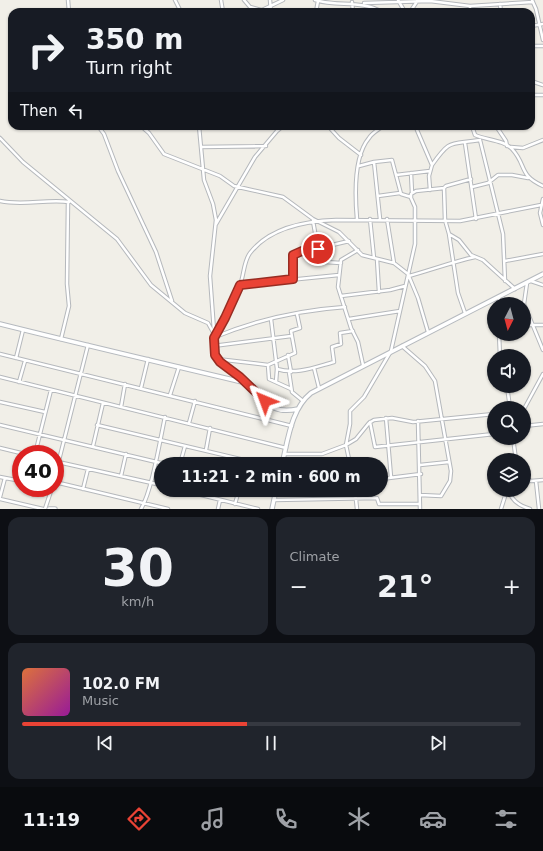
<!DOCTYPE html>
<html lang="en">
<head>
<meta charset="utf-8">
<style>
  :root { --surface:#171b24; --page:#20242c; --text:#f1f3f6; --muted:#9ea1a6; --line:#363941; --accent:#ea4335 }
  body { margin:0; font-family:"DejaVu Sans",sans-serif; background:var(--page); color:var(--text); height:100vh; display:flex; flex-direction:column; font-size:15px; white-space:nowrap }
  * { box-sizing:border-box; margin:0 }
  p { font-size:13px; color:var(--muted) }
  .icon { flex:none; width:22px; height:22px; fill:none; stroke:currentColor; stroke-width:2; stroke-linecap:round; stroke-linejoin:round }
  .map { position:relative; height:509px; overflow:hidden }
  .panel { display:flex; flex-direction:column; gap:8px; padding:8px; background:#0d0f14; flex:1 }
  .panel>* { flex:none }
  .guide { position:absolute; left:8px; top:8px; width:527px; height:122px; border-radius:12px; box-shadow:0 1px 3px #0004; background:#171b24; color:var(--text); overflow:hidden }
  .needle { width:26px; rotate:186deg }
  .fabs { position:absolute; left:487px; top:297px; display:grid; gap:8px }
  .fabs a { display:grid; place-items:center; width:44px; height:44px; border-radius:50%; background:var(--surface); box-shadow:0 1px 3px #0004; font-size:20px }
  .speed { position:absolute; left:12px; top:445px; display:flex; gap:8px; font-size:20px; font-weight:700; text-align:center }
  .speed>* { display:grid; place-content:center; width:52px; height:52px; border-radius:50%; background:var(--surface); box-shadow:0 1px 3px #0004; line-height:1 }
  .speed .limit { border:6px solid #d22; background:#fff; color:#111 }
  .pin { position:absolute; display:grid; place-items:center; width:34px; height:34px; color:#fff; margin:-17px; border:2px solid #fff; border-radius:50%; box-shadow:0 1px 4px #0007 }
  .me { position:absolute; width:44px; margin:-22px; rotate:316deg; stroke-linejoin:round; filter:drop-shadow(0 0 3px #0008) }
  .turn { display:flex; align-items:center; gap:14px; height:84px; padding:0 12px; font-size:18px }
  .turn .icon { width:52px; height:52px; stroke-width:2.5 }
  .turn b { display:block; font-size:28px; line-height:34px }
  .then { display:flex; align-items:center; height:38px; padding:0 12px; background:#0003; gap:8px; font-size:15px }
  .big { font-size:30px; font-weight:700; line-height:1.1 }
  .panel .widget { flex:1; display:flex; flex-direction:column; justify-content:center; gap:6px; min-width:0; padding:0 14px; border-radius:12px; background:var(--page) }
  .panel .dial { align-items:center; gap:0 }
  .dial b { font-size:52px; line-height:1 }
  .song { display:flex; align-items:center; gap:12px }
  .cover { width:48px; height:48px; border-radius:6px; background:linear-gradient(135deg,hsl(20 70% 55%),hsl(300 70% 35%)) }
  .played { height:4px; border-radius:2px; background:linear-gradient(90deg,var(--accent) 45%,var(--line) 45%) }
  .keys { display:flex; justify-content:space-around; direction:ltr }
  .heat { display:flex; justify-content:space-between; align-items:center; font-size:22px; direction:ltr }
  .panel .tiles { flex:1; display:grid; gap:8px; grid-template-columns:1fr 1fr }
  .widget:last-child { grid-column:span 2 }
  .trip { position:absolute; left:154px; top:457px; width:234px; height:40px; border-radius:20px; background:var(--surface); box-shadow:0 1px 3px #0004; font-weight:700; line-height:40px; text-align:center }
  .tabs { display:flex; height:64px; justify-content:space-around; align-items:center; background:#090b0e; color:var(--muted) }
  .tabs .icon { width:28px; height:28px }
  .tabs .selected { color:var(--accent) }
  .tabs b { font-size:18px; color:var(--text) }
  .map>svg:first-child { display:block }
</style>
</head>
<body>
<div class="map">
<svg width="543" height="509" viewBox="0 0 543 509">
  <rect width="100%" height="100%" fill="#f1efe8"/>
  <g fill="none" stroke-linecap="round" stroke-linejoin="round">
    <g stroke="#b5b8bc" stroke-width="4.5">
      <path id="street" d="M68,0L69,12
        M175,0L181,12
        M221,0L223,12
        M244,0L250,7L261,10
        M270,0L271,12
        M315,0C338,7 361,0 382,12
        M398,0L405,12
        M532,0L536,9L543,40
        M352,2L353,12
        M364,3L430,1L470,6L533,2
        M500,4L501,12
        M470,6V12
        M258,12L283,0
        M316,12L318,1
        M410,12L418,0
        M531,26L543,24
        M531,46H543
        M531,81L543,85
        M531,95H543
        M98,126L104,134L118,171L156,252L172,301
        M141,126L149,133L164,154L220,176L234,186L283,197L313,219L339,232L362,255L394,263L408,274L418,298L428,332
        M199,126L204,180L213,204L216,220L210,276L214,331
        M328,126L339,138L361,155
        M352,126H362
        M417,126V130L432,165L429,176L430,190
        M472,126L475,135C486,140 504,140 512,149C527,165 518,175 543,186
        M496,126L506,141L507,146
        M0,138L23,162L117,239L151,285L185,313L208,323L214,334L213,347L217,359L246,383
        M480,140L503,234L505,281
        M465,143L476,219
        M201,147L266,146
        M511,147L523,148L543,140
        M374,162L380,219
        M432,165C451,138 450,145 480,140
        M359,166L374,162L392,160L401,194L411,197
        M411,173L412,193
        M396,175L430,171
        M472,187L488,183L498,175H512L528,178
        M444,188L445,220L449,234L459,240L471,255L483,260L515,289
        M378,196L400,193
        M543,199L540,213L543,225
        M0,201C23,206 46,199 69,202
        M357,219C355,196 353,157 369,138C372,133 378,130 383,126
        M370,219L374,258
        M387,219L394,263
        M313,221L318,249
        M216,224L255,157L277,131L283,126
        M449,234L458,293L465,313
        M324,249L325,262L341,263
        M358,250L341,260L338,287L351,328L358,342L363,365
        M377,259L379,292
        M505,261L543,254
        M409,276C431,270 452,262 475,257
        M293,279L292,257L295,253L324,249L328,246L349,241
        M531,281L543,285
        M527,283L524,304L543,350
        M240,285L339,275
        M341,296L390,290L405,286
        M499,304V297
        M271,319L277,369L276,382
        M349,319L400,311
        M524,325H543
        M499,334L500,356
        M215,337C225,320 233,301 241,282C244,273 244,261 250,253C270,227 306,221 336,220L460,221L541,205
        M215,337C256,320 301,310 345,307
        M61,339L69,306L67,284L68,202
        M213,346L291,336
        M402,346L425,366L435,381L451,471L450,481L441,496L420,495
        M0,354L292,426
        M288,355L291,372
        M16,358L23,330
        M217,359L268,365
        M314,368L319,388
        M277,369C296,375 315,367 334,362L332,347L341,344L340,333L353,331
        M289,372L292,392L303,401
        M0,377L286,448
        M19,382L25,361
        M507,386L510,408
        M141,388L148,359
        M291,389L269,379L268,365L295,353L291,331L300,328L297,314
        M170,395L179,367
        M0,402L45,412
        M121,407L125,384
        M524,409L543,374
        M386,418L391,477
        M418,421L420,509
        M370,422L375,447L494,434
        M189,423L195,401
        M0,425L165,464
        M97,425L261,464
        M524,426L543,424
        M513,438L516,460
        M93,446L103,403
        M0,448L25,454
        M206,450L210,428
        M35,454L51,390
        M285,454H322L346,445L356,439L369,423L374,420L392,418L413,422L494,414
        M58,462L161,485
        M180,464L185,446
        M350,464L346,445L350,424V411L364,397L391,351L415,244V207L411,198V194L416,191L444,188L446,186L471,179
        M420,465L449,462
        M55,476L88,345
        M121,476L126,454
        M524,476L531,481L543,480
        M0,477L21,481
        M381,479L421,474
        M536,481L539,509
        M55,482L168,509
        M83,489L88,469
        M181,490L258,509
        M355,490L357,509
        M509,490C511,501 520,506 530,509
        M0,497L5,478
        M0,499L43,509
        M274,500L377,498L379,504H420
        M235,504L239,490
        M45,509L52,488
        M141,509C152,491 160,440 165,417
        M218,509L220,500
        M501,509L507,490"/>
    </g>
    <g stroke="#b6babf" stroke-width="5.5">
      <path id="secondary" d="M0,324C80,344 161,363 242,382C266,388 261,417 298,409
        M282,464C288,440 291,409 311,393L543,274
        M49,509H55
        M272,509L276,490"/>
    </g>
    <use href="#street" stroke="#fff" stroke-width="2.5"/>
    <use href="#secondary" stroke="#fff" stroke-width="3.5"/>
  </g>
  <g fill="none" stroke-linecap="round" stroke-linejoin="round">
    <g stroke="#982c22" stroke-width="10">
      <path id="route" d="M265,401L240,377L220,362L215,355L214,338L225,318L240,285L293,279V255L302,251L318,249"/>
    </g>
    <use href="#route" stroke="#ea4335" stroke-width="7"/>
  </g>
</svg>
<div class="fabs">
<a><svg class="needle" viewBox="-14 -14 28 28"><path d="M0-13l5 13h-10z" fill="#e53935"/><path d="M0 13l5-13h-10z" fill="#9ea1a6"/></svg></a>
<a><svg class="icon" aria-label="sound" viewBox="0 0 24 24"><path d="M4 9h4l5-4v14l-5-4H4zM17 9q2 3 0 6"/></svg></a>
<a><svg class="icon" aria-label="search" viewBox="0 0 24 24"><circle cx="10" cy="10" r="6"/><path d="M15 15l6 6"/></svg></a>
<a><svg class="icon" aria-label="layers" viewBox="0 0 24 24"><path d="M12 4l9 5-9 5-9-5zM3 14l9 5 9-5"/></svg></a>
</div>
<div class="speed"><div class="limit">40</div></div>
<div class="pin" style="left:318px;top:249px;background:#d93025"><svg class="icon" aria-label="arrive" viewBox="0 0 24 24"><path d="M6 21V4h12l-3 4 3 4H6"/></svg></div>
<svg class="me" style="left:265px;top:401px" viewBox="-20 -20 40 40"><path d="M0-17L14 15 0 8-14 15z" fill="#ea4335" stroke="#fff" stroke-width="4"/></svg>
<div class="trip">11:21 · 2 min · 600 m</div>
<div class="guide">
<div class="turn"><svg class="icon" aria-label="right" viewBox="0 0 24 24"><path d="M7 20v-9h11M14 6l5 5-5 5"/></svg><div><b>350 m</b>Turn right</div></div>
<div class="then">Then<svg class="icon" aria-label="left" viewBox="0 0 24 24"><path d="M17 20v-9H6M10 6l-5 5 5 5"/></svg></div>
</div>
</div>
<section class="panel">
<div class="tiles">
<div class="widget dial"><b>30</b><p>km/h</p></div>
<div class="widget"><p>Climate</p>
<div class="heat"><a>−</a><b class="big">21°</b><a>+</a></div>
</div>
<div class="widget">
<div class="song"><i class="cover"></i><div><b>102.0 FM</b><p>Music</p></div></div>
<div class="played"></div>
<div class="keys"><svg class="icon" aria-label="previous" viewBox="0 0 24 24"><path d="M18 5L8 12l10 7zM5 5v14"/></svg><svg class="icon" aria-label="pause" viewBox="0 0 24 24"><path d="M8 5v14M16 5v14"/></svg><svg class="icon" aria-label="next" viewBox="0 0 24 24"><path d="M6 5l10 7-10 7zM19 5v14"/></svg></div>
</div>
</div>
</section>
<nav class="tabs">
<b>11:19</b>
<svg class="icon selected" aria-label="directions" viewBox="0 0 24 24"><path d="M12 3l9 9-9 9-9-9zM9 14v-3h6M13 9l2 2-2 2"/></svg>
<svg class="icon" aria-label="music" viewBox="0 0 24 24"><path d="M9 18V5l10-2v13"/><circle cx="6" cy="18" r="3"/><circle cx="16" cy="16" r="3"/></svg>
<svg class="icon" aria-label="phone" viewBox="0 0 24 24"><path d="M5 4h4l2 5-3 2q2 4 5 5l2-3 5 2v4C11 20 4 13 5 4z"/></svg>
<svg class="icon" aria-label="climate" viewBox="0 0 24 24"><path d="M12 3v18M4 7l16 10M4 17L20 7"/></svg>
<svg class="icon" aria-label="car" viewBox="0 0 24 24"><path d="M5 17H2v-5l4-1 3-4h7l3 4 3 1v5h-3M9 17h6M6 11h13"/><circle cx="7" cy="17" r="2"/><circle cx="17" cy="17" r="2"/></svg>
<svg class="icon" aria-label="filters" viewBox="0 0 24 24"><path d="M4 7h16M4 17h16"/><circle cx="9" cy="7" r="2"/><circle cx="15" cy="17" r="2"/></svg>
</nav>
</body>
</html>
